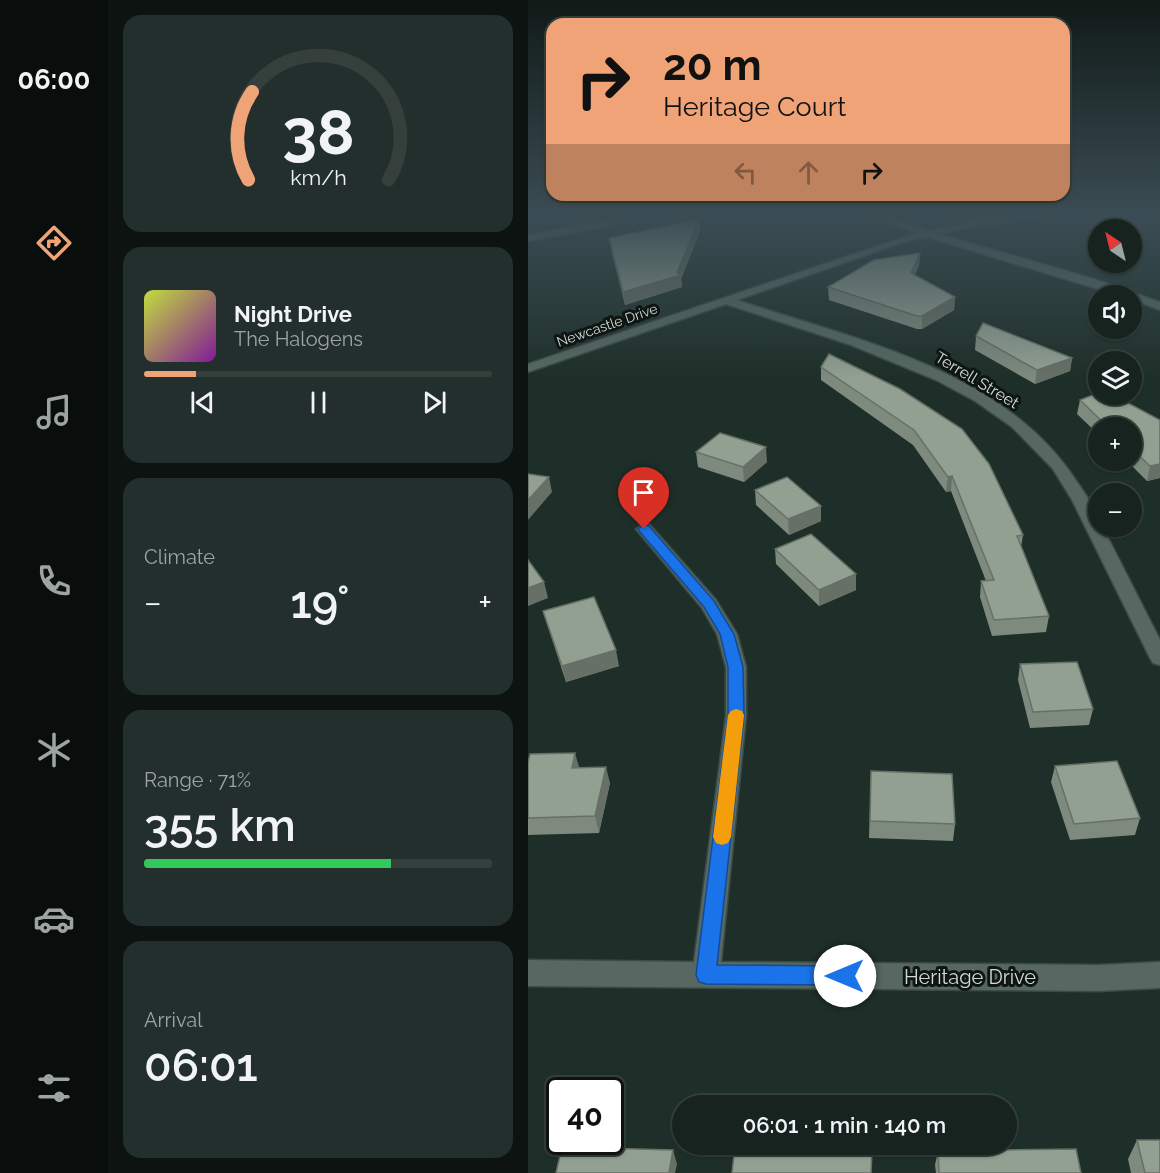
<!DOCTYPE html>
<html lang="en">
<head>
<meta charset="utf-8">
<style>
  :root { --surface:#16231f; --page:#232f2c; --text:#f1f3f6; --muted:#9ea4a4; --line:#35403d; --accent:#efa376 }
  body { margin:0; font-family:Raleway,sans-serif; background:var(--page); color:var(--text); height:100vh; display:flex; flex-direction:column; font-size:22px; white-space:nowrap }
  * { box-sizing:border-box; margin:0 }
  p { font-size:20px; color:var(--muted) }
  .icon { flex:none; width:33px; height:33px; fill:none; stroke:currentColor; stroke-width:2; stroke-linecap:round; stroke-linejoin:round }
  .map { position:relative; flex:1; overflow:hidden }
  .side { display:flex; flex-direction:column; gap:15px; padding:15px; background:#0c1311; width:420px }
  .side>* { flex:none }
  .top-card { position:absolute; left:18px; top:18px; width:524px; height:183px; border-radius:18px; box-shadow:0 2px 4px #0004,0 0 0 2px var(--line); background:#efa376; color:#111; overflow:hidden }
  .needle { width:39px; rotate:325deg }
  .tools { position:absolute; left:560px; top:219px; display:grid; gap:12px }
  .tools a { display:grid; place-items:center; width:54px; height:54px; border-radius:50%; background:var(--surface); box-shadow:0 2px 4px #0004,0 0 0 2px var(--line); font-size:30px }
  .speed { position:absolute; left:18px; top:1077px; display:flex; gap:12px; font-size:30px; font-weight:700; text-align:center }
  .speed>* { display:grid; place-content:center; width:78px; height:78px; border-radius:50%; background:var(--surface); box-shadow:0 2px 4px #0004,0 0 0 2px var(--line); line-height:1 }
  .speed .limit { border:3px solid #111; border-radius:9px; background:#fff; color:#111 }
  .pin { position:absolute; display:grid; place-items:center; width:51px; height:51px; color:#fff; margin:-62px -26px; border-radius:50% 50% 50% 0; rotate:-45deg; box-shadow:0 0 6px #0007 }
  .pin .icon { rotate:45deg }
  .me { position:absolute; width:66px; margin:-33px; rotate:270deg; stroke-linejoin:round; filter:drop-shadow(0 0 4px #0008) }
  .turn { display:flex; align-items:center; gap:21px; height:126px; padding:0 18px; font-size:27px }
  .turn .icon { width:78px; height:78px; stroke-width:2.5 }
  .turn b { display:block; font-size:42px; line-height:51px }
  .lanes { display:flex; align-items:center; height:57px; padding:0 18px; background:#0003; justify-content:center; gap:30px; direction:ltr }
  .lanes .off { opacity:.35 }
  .big { font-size:45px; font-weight:600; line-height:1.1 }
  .side .widget { flex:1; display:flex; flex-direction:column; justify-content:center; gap:9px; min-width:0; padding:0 21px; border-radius:18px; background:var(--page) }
  .side .dial { align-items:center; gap:0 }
  .dial svg { height:156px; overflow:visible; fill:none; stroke:var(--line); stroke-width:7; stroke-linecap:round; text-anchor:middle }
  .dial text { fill:var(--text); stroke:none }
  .song { display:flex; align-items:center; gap:18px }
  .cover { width:72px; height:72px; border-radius:9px; background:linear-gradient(135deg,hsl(70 70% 55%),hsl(290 70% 35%)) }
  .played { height:6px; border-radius:3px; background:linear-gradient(90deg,var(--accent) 15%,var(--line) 15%) }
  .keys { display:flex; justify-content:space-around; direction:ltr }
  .heat { display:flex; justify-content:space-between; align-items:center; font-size:33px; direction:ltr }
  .charge { height:9px; border-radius:4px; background:linear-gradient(90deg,#34c759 71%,var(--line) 0) }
  .trip { position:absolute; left:144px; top:1095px; width:345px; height:60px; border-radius:30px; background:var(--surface); box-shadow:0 2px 4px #0004,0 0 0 2px var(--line); font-weight:600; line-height:60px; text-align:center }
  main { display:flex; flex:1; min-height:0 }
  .menu { display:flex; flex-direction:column; width:108px; justify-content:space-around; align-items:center; background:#090e0c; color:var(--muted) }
  .menu .icon { width:42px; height:42px }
  .menu .on { color:var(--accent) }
  .menu b { font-size:27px; color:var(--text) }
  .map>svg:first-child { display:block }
</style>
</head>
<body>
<main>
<nav class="menu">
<b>06:00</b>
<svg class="icon on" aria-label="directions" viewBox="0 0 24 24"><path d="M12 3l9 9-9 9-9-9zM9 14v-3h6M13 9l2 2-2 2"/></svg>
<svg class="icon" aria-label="music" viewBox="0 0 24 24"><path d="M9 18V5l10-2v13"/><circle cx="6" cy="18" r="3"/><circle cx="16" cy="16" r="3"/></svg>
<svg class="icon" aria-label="phone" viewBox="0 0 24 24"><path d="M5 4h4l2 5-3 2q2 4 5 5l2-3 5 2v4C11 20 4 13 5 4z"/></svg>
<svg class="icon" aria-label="climate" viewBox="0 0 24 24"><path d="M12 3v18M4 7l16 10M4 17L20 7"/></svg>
<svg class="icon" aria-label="car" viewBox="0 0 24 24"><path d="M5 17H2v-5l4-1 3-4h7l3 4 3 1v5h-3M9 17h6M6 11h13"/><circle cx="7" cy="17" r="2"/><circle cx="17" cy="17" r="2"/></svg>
<svg class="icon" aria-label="filters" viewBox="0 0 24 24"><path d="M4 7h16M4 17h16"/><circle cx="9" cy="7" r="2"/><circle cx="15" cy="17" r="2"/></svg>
</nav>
<section class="side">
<div class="widget dial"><svg viewBox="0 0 100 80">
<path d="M14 69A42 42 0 1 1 86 69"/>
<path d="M14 69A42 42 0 0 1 16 24" stroke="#efa376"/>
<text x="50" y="56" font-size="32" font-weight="700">38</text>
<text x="50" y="72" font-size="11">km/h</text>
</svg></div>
<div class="widget">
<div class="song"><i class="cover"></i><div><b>Night Drive</b><p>The Halogens</p></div></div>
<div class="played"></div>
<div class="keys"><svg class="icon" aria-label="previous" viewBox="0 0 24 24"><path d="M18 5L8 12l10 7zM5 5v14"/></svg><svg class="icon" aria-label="pause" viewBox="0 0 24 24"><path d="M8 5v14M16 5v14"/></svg><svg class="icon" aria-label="next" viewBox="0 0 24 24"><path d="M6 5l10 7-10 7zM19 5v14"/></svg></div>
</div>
<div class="widget"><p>Climate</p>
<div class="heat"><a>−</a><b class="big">19°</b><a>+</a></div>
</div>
<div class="widget"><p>Range · 71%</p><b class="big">355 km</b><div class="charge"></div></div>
<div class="widget"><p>Arrival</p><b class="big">06:01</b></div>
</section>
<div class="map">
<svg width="632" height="1173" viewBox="0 0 632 1173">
  <rect width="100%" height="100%" fill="#1e2f29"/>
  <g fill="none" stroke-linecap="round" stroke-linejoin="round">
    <g stroke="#3b4a45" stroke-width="3">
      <path id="minor" d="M343,215H356L400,231L451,219L490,215H518L513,218L451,225L411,234L566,279L632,302V310L603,299V296H593L399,237L379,241L209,300C328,340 476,369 549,482C558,495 570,511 570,526H574L632,640V665L625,663L622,658L544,500L525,469L484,427L447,401L408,380L323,345L198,304L0,372V364L388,233Z
        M82,220L85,221V225L0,241V235Z
        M116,524L122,525L188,600L209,634L218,667V716L193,962L571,965L632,962V988L571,991L0,986V960L166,962L198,716V667L189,634L174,608L108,529Z"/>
    </g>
    <use href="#minor" fill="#566861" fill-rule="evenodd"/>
  </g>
  <path fill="#7e8a7e" d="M171,219L172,231L153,279L154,287L97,305L83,249L81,238Z
    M392,253L391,265L387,275L427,297L426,310L394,329H389L301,300L300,287Z
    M448,336L544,358L542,371L507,384L447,350Z
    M293,367L372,389L495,535L493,547L521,616L518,632L464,636L452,597L453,581H458L423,491L418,492L385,445L293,380Z
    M552,400L632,420V478L619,481L598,460H603V428H570V434L549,414Z
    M168,452L239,462L216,482L170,467Z
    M227,490L293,521L261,535L228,505Z
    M247,549L328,574V590L291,606L248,564Z
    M15,611L91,666L38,682L20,627Z
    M492,664L565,709L561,725L502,728L490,680Z
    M0,762L51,768L82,783L71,833L0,835Z
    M527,766L612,818L607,835L542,840L523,782Z
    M343,771L427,824L425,841L341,838Z
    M609,1140L632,1173H603L600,1159Z
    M410,1151L553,1173H408L407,1165Z"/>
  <path fill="#667066" d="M171,219L172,231L153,279L154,287L97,305L95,292L149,273Z
    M392,253L391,265L382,286L383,273Z
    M427,297L426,310L394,329V316Z
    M544,358L542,371L507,384L509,370Z
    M238,447L239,462L216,482L215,467Z
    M632,464V478L619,481L622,466Z
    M424,476L423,491L418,492L420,477Z
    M21,477L24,492L0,520V500Z
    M293,506V521L261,535L260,519Z
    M328,574V590L291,606V590Z
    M16,582L20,598L0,606V588Z
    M88,650L91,666L38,682L34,666Z
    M47,753L52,770L44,768Z
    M78,767L82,783L71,833L67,816Z
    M145,1150L149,1164L147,1173H141Z"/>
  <path fill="#92a092" stroke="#667066" stroke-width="1.5" d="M171,219L149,273L153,275L95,292L81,238Z
    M392,253L383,273L427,297L394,316H389L300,287L346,260Z
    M455,323L544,358L509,370L448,336Z
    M301,354L372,389L434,429L461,464L495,535L489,536L521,616L466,620L453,581L466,580L424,476L420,477L386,430L293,367Z
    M570,393V394H583L632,420V464L622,466L603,448V428H581L552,400Z
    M192,433L238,447L215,467L168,452Z
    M0,474L21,477L0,500Z
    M259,477L293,506L260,519L227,490Z
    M283,534L328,574L291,590L247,549Z
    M0,560L16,582L0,588Z
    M66,597L88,650L34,666L15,611Z
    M549,662L565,709L505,712L492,664Z
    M47,753L44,768L78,767L67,816L0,818V762L2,754Z
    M589,761L612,818L546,824L527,766Z
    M343,771L424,774L427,824L342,821Z
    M609,1140H632V1173H617Z
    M207,1146L344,1150L343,1173H204Z
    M34,1147L145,1150L141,1173H28Z
    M548,1149L553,1173H411L410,1151Z"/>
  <linearGradient id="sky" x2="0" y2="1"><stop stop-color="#101a17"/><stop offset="0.57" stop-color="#3b4d54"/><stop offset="1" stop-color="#3b4d54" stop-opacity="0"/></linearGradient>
  <rect width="632" height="379" fill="url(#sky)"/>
  <path fill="#1a73e8" stroke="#114b97" stroke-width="1.5" d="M116,525L121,526L186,601L206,634L215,667L216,716L189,965L317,966L324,969L327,976L324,983L317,985L178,984L171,982L168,975L200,716V667L192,634L176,607L112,532L110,529Z"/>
  <path fill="#f59e0b" d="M208,709L214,711L216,715L203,837L200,843L194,845L188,843L185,837L200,715L203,711Z"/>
  <g text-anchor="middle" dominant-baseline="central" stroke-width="6" stroke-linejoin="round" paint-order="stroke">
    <g font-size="14" fill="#cfdad6" stroke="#0e1512">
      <text transform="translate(79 325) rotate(-19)">Newcastle Drive</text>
    </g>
    <g font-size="16" fill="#cfdad6" stroke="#0e1512">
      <text transform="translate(449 380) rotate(31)">Terrell Street</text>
    </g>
    <g font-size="20" fill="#cfdad6" stroke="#0e1512">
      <text x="442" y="977">Heritage Drive</text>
    </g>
  </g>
</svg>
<div class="tools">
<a><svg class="needle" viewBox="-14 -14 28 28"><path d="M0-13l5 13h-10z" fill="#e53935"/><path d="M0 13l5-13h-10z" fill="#9ea4a4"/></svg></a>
<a><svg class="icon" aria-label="sound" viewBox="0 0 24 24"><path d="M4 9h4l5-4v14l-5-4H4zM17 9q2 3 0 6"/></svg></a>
<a><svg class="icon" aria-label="layers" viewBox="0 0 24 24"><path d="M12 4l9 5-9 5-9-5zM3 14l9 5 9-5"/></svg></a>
<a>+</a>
<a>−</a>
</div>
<div class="speed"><div class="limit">40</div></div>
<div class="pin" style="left:116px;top:529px;background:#d93025"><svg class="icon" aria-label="arrive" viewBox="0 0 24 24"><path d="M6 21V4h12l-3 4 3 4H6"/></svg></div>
<svg class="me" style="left:317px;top:976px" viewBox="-20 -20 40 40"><circle r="19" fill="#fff"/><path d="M0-13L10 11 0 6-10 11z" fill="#1a73e8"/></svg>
<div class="trip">06:01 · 1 min · 140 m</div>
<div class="top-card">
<div class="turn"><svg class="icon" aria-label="right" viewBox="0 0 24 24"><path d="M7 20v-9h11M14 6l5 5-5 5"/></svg><div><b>20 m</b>Heritage Court</div></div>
<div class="lanes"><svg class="icon off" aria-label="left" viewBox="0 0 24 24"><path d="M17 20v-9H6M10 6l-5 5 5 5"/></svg><svg class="icon off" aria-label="ahead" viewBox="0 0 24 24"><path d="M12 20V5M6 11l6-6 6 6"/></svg><svg class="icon" aria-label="right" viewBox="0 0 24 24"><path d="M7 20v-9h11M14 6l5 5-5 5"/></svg></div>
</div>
</div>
</main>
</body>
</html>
